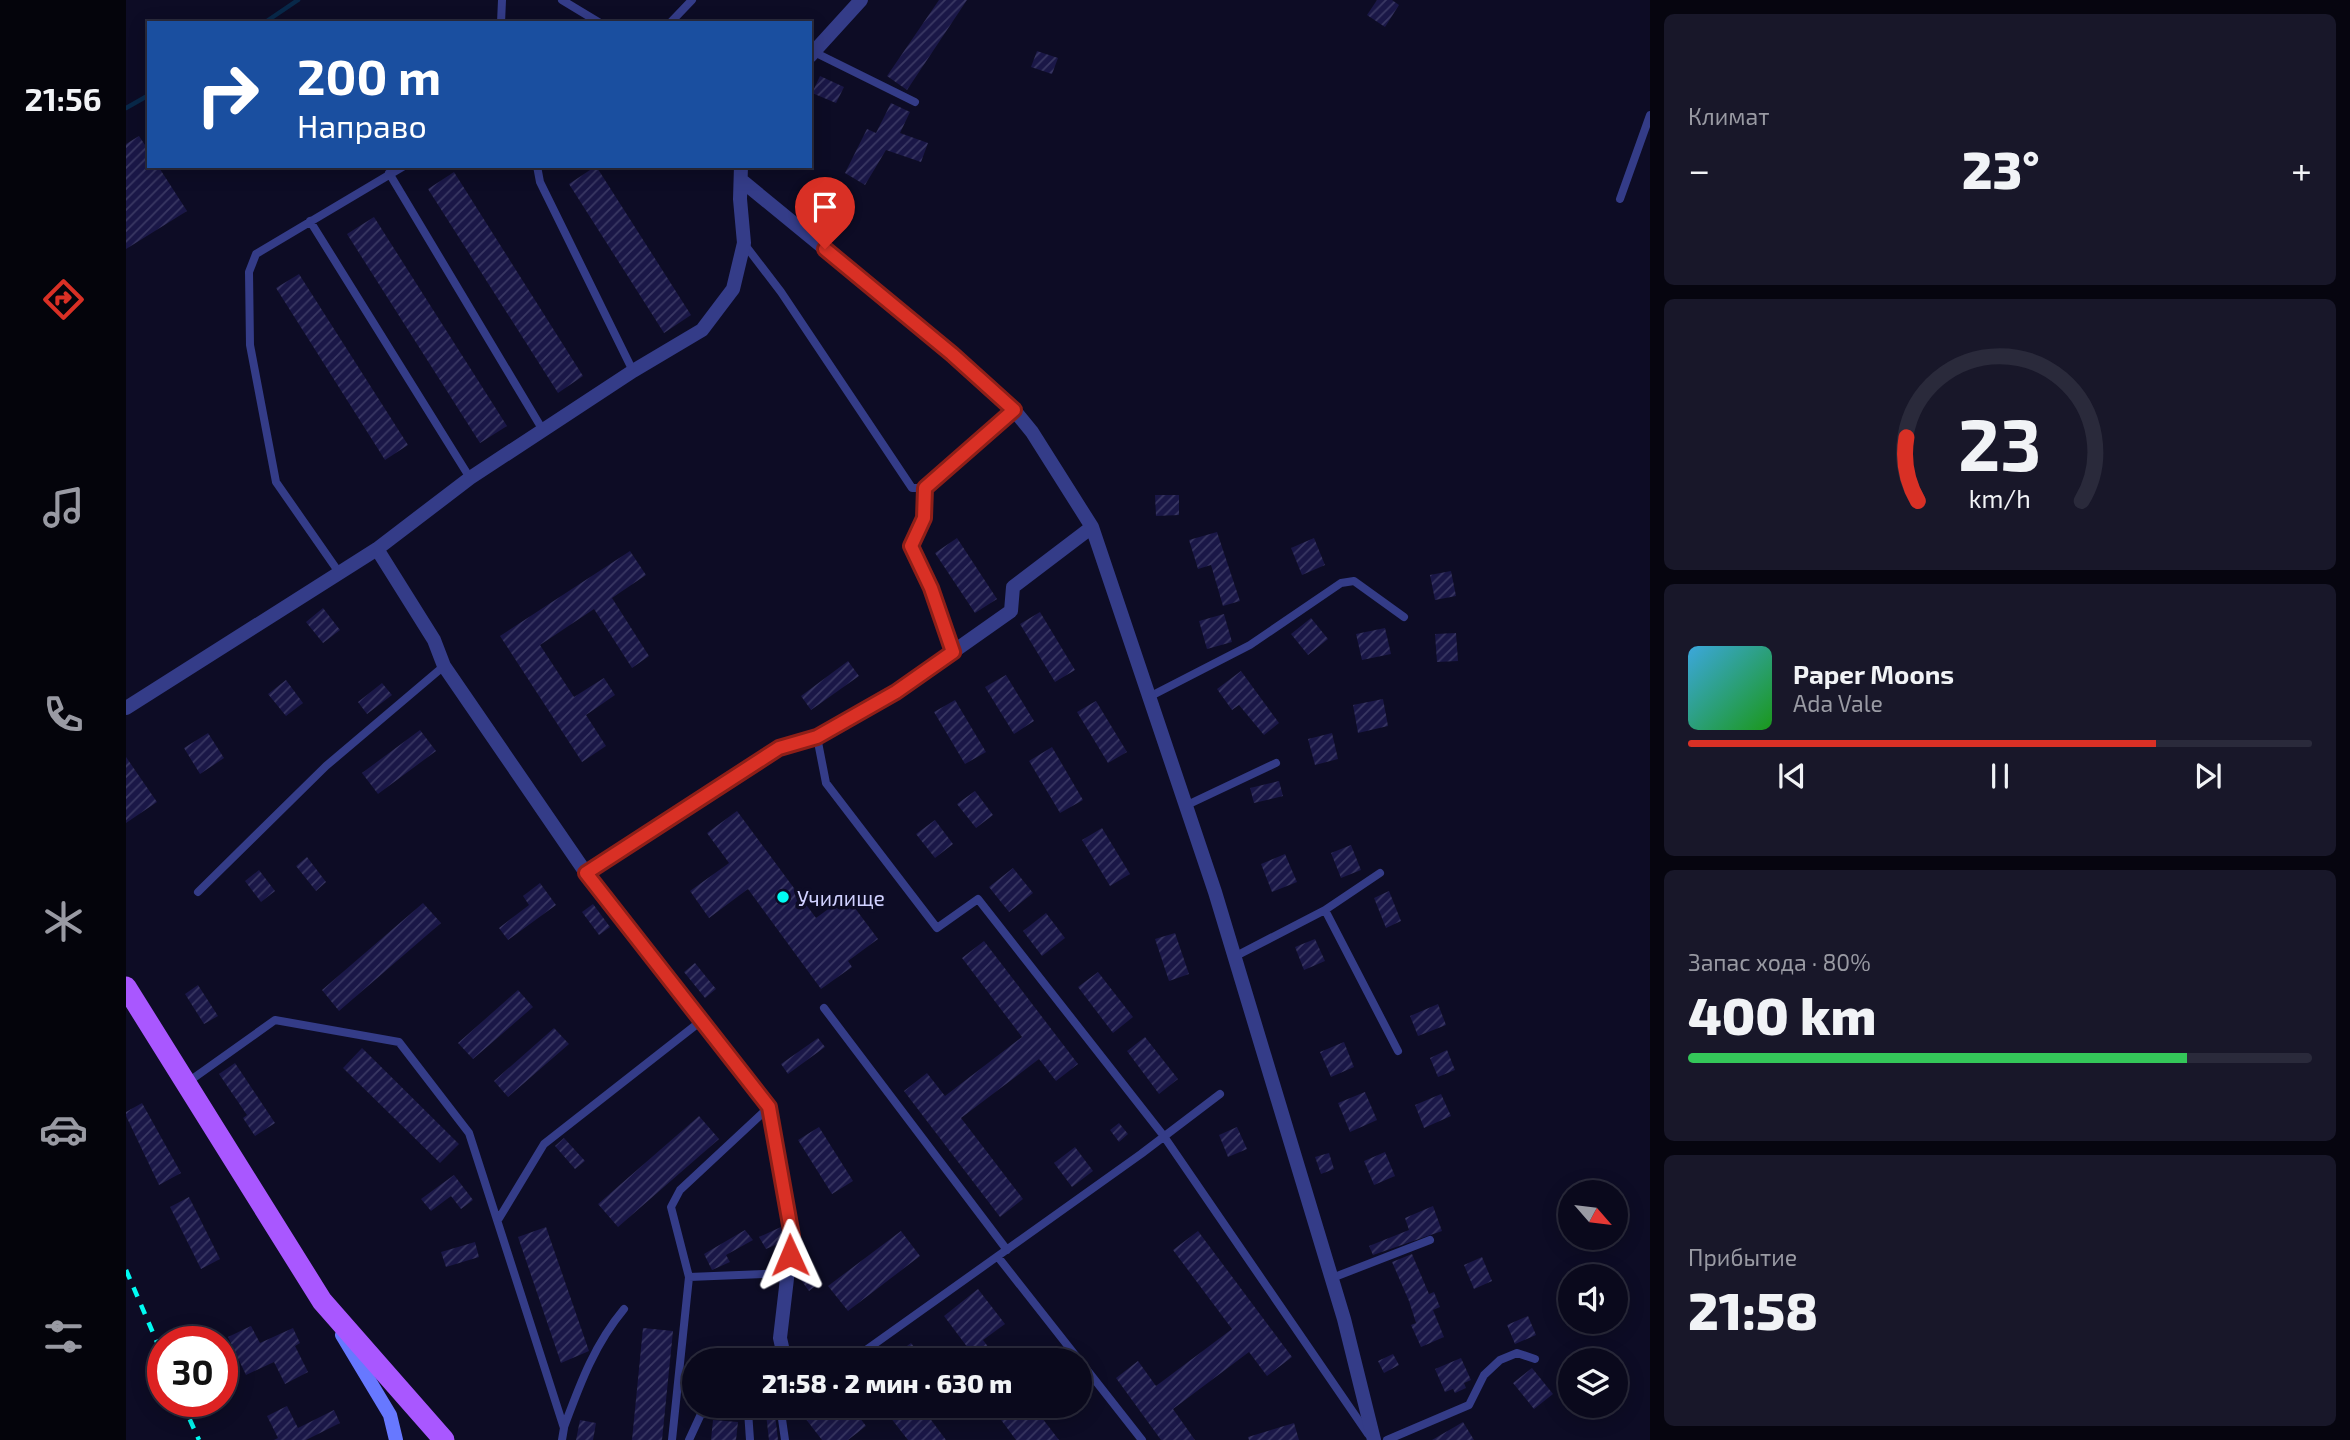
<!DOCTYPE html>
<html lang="ru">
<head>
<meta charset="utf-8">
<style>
  :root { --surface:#0a091c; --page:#181729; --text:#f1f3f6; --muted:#999aa3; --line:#2a2a3b; --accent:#d93025 }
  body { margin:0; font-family:"Exo 2",sans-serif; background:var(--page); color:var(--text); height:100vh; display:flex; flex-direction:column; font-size:26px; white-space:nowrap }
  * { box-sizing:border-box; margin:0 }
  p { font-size:23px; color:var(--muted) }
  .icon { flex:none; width:38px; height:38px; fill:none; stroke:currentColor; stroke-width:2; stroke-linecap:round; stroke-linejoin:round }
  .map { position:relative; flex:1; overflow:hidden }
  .sheet { display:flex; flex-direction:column; gap:14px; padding:14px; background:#06050f; width:700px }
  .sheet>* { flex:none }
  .guide { position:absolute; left:21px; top:21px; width:665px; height:147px; border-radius:0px; box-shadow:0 4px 18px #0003,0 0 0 2px var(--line); background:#1a4fa0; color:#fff; overflow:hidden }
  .needle { width:46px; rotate:118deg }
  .fabs { position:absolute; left:1432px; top:1180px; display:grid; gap:14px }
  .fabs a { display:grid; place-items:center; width:70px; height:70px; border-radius:50%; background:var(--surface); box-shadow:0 4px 18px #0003,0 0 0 2px var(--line); font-size:35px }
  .speed { position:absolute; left:21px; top:1326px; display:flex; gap:14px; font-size:35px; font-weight:700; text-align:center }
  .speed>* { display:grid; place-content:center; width:91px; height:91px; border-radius:50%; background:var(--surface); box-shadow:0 4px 18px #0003,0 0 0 2px var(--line); line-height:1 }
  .speed .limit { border:10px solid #d22; background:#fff; color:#111 }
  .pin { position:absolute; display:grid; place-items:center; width:60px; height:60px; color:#fff; margin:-72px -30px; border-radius:50% 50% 50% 0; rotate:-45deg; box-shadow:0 0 7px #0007 }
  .pin .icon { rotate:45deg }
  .me { position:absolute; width:77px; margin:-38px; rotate:359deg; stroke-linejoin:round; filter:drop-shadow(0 0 5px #0008) }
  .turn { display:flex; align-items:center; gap:24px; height:147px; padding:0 35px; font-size:32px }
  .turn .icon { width:91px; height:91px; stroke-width:2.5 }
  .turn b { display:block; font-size:49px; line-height:60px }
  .big { font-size:52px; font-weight:800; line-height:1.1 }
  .sheet .widget { flex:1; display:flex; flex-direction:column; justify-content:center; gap:10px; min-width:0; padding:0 24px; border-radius:10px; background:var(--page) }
  .sheet .dial { align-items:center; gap:0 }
  .dial svg { height:182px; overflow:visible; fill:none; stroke:var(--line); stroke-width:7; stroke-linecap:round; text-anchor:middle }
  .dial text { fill:var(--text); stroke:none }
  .song { display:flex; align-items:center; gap:21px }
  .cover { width:84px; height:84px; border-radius:10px; background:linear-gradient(135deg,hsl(200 70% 55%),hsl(120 70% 35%)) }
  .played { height:7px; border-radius:4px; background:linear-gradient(90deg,var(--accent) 75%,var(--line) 75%) }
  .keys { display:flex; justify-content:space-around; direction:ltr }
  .heat { display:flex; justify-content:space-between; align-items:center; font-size:38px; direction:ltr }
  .charge { height:10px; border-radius:5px; background:linear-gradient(90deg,#34c759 80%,var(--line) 0) }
  .trip { position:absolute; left:556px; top:1348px; width:410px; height:70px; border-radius:35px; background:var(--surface); box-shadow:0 4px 18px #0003,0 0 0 2px var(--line); font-weight:800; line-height:70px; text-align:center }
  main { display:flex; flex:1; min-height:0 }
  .menu { display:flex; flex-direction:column; width:126px; justify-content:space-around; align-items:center; background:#04040b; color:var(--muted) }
  .menu .icon { width:49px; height:49px }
  .menu .current { color:var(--accent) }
  .menu b { font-size:32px; color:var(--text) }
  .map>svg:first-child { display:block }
</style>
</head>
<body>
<main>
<nav class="menu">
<b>21:56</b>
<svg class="icon current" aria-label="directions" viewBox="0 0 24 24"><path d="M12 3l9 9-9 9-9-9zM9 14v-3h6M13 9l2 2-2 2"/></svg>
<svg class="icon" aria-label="music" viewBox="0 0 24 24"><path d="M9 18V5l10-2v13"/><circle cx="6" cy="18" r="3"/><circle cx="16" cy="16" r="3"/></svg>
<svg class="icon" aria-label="phone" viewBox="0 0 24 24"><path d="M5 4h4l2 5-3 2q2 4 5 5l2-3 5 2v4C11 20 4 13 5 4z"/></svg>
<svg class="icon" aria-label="climate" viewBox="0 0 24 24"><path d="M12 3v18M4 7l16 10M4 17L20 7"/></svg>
<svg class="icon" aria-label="car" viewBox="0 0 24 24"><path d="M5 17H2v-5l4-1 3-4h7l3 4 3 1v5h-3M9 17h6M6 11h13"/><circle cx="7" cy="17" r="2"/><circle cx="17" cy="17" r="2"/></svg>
<svg class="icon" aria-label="filters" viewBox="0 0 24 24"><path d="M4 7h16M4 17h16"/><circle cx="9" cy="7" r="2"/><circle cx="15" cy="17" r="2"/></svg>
</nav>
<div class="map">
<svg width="1524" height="1440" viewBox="0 0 1524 1440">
  <defs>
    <pattern id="building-hatch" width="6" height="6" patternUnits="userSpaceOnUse" patternTransform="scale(1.75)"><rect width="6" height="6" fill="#1a1747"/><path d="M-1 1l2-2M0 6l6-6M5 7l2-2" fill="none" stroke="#3a3863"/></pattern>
  </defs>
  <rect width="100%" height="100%" fill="#0d0c25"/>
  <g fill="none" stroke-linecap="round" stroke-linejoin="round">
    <path stroke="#082849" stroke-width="4.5" d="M138,23L172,0
      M0,108L23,95"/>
  </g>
  <path fill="url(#building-hatch)" d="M813,0H841L781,90L761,76Z
    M1251,0H1266L1273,5L1259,27L1241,15Z
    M911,51L932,58L926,74L905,67Z
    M694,76L718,87L710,103L686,93Z
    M765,103L784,112L774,133L802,143L795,162L760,150L739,185L719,173L741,129L750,133Z
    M13,136L23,151V166H32L61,211L0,249V144Z
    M470,166L565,315L538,333L443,184Z
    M328,172L457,376L432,393L302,189Z
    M248,217L381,426L354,443L221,234Z
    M173,274L282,445L259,460L150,288Z
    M1029,495H1053V515L1030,516Z
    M1091,532L1114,601L1097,606L1085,565L1072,569L1063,540Z
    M831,538L871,599L849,613L809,553Z
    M1188,538L1199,565L1176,575L1165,548Z
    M504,551L520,575L486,598L523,656L506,668L468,609L414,645L448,697L478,678L489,695L460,715L480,746L456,762L374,636Z
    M1325,571L1330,596L1309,600L1304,575Z
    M197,608L214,630L197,643L180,622Z
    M914,612L949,670L929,682L894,624Z
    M1098,614L1106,642L1081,649L1073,621Z
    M1185,618L1202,639L1182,655L1165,634Z
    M1259,628L1265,654L1236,660L1230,634Z
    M1330,633L1332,661L1311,662L1309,634Z
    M722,661L733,676L685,710L675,696Z
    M1115,671L1153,723L1138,735L1113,705L1106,710L1091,689Z
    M880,675L908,721L888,734L859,687Z
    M160,680L177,703L160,716L142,694Z
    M256,683L266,695L241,714L232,702Z
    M1257,699L1262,726L1232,733L1227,705Z
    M829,700L860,752L839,764L808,712Z
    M970,701L1001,752L982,763L951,712Z
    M294,730L310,751L252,794L236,773Z
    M82,733L98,758L74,774L58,748Z
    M1206,733L1212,759L1189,765L1182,739Z
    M926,747L957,800L934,813L903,761Z
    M0,757L31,802L0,823Z
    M1153,781L1157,796L1128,803L1124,788Z
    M849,791L867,815L850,828L831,804Z
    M611,811L690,918L720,896L752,939L722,961L726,967L695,989L622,889L583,918L564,891L603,863L581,833Z
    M809,820L827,844L809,858L790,834Z
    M976,828L1004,874L984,886L956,840Z
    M1225,845L1235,870L1215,878L1205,853Z
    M1159,854L1171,882L1146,892L1135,864Z
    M181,857L200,882L190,891L170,866Z
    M887,868L907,893L883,912L863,887Z
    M133,870L149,891L135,902L119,881Z
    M414,883L430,905L382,940L373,928L403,905L397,896Z
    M1263,891L1275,921L1260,928L1248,898Z
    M297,903L315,923L213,1011L196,990Z
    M467,904L484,927L473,935L456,912Z
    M920,913L939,938L916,956L897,931Z
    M1049,933L1063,974L1043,981L1029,939Z
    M1189,939L1199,961L1178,970L1169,947Z
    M858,941L952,1064L930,1081L913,1059L835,1118L897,1199L874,1217L778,1091L801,1073L819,1096L896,1037L836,958Z
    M569,963L590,989L579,998L558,972Z
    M972,972L1007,1017L987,1033L952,987Z
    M72,985L92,1016L78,1024L59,994Z
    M392,990L407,1007L347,1059L332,1043Z
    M1312,1004L1320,1025L1292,1036L1284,1016Z
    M428,1028L443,1044L382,1097L368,1081Z
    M1019,1037L1052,1079L1033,1094L1001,1051Z
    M692,1038L699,1047L662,1074L655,1064Z
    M1218,1042L1228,1067L1205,1077L1194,1052Z
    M236,1048L333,1144L314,1163L217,1068Z
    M1321,1050L1329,1070L1312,1077L1304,1058Z
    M109,1063L149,1123L129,1136L117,1118L121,1115L93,1074Z
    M1239,1092L1251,1120L1224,1132L1212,1103Z
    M1315,1094L1325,1116L1298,1128L1289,1105Z
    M16,1103L55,1173L33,1185L0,1116V1112Z
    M573,1116L593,1139L492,1227L472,1204Z
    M993,1123L1002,1134L993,1142L984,1130Z
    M693,1127L727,1181L706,1194L672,1140Z
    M1111,1127L1121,1149L1102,1157L1093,1135Z
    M438,1138L459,1161L449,1169L429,1146Z
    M949,1147L967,1171L946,1187L928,1163Z
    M1259,1152L1269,1176L1248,1185L1238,1161Z
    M1203,1153L1208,1169L1195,1174L1189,1157Z
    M328,1175L347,1200L335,1209L325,1196L305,1211L295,1199Z
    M63,1197L94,1259L75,1269L44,1207Z
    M1307,1206L1316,1231L1247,1255L1243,1246L1283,1230L1279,1218Z
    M420,1227L463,1351L435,1363L392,1237Z
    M655,1227L656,1242L640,1249L633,1237Z
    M619,1230L627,1240L600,1255L604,1262L586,1270L578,1254Z
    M775,1231L794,1256L722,1311L702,1286Z
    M1072,1231L1166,1357L1141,1376L1123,1352L1047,1409L1069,1440H1035L990,1378L1012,1361L1030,1386L1106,1329L1047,1250Z
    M349,1242L353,1257L320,1267L315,1252Z
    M1286,1254L1303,1294L1308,1292L1314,1307L1307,1310L1318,1337L1295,1347L1285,1325L1290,1323L1283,1301L1266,1262Z
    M1356,1257L1366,1281L1348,1289L1338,1265Z
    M684,1274L692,1284L683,1291L675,1280Z
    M852,1289L879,1324L857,1340L872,1360H851L818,1316Z
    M1402,1316L1410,1335L1389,1344L1381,1325Z
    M125,1326L134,1343L167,1328L174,1343L169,1346L182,1372L159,1384L148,1362L120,1375L102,1337Z
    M517,1328L547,1331L536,1440H506Z
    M785,1343L798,1360H762Z
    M1267,1354L1273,1365L1258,1373L1252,1361Z
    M1335,1358L1345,1380L1338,1383L1340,1388L1329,1393L1327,1389L1319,1392L1309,1369Z
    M1406,1368L1427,1394L1408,1409L1387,1383Z
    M696,1405H724L740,1426L722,1440H696L679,1418Z
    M779,1405H794L820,1440H782L764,1417Z
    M864,1405H906L933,1440H890Z
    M161,1406L172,1428L208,1410L214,1423L180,1440H148L152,1438L141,1416Z
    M647,1413L649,1414L652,1440H643L640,1414Z
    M454,1420L470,1423L467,1440H450Z
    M587,1420L612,1422L610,1440H585Z
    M1337,1422L1348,1440H1306Z
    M1168,1423L1173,1440H1123L1122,1437Z"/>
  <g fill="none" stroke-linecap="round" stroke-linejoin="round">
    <path stroke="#343c88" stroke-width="8" d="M436,0L474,23
      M375,23L376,0
      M544,23L566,0
      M688,52L789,102
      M411,166L414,182L507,371
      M263,173L418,432
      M1494,199L1524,115
      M184,221L344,478
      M619,245L655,292L786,488H799L888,410
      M799,488L798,518L785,546L805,588L827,652
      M212,571L150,482L124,345L123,272L130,254L278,166
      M1021,698L1124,645L1215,583L1228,581L1278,617
      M691,737L700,783L811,928L852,899L1037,1135L1242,1434
      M1059,806L1150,763
      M72,892L200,766L318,666
      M1199,910L1272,1051
      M1108,957L1199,910L1254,873
      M698,1008L881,1250
      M62,1082L149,1020L273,1042L343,1133L438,1428L436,1440
      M372,1220L418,1144L575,1021
      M872,1257L953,1360
      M563,1277L662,1273
      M1206,1278L1304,1240
      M726,1360L1015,1154L1094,1094
      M954,1361L1016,1440
      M654,1405L659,1440
      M438,1427C454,1384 468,1345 498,1309
      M546,1440L563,1277L545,1207L554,1190L643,1107
      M563,1440L575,1414L622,1411
      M624,1440L622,1411L637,1405
      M1261,1440L1343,1405L1358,1375L1374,1360L1391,1353L1409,1359"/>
    <path stroke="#343c88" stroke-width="14" d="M684,56L735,0
      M615,180L826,353L888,410L906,432L966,527L1089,892L1218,1319L1248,1440
      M251,549L308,640L318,666L460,873L643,1107L666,1236L654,1338L659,1360
      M0,708L251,549L344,478L507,371L576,330L607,289L618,243L614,199L615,166
      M460,873L653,748L691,737L770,692L885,611L887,587L966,527"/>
    <path stroke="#6778ff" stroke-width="14" d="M216,1335L264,1415L270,1440"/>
    <path stroke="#a957ff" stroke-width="21" d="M0,987L196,1301L318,1440"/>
    <path stroke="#00fbf2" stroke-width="4.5" stroke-dasharray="10 9" stroke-linecap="butt" d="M0,1270L37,1356
      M56,1402L73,1440"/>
  </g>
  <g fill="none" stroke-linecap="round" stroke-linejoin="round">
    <g stroke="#8d1f18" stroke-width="18">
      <path id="route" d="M664,1255L666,1236L643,1107L460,873L653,748L691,737L770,692L827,652L805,588L785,546L798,518L799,488L888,410L826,354L699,249"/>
    </g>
    <use href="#route" stroke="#d93025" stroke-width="12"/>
  </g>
  <circle fill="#00fbf2" stroke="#0d0c25" stroke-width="2.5" cx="657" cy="897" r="7"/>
  <g text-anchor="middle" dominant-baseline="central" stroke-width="7" stroke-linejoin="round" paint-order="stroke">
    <g font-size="21" fill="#d0d1ff" stroke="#0d0c25" text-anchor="start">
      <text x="671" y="897">Училище</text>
    </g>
  </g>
</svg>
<div class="fabs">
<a><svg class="needle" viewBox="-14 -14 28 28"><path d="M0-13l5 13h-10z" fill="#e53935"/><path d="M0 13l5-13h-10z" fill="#999aa3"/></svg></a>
<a><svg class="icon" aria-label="sound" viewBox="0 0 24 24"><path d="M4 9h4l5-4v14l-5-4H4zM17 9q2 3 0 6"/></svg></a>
<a><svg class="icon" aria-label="layers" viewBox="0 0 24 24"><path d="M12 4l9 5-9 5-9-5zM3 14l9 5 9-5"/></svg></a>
</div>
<div class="speed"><div class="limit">30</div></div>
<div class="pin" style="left:699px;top:249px;background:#d93025"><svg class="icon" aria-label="arrive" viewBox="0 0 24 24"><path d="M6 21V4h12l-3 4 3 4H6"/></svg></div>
<svg class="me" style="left:664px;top:1255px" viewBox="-20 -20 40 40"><path d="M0-17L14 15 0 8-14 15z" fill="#d93025" stroke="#fff" stroke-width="4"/></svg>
<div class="trip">21:58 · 2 мин · 630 m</div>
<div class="guide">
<div class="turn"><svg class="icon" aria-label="right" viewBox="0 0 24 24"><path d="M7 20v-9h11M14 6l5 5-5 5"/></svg><div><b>200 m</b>Направо</div></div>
</div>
</div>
<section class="sheet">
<div class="widget"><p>Климат</p>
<div class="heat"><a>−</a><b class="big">23°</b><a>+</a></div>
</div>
<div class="widget dial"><svg viewBox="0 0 100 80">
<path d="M14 69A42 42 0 1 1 86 69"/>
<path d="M14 69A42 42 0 0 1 9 41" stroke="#d93025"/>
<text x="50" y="56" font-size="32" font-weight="700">23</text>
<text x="50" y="72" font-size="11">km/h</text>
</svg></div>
<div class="widget">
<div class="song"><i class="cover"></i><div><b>Paper Moons</b><p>Ada Vale</p></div></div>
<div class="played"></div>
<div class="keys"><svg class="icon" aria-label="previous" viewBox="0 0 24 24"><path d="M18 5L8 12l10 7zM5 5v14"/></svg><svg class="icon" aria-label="pause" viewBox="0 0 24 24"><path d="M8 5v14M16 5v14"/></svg><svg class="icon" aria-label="next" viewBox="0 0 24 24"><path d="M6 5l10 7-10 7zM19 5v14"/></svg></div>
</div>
<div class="widget"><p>Запас хода · 80%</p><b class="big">400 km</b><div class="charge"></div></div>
<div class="widget"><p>Прибытие</p><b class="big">21:58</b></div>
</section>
</main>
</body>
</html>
